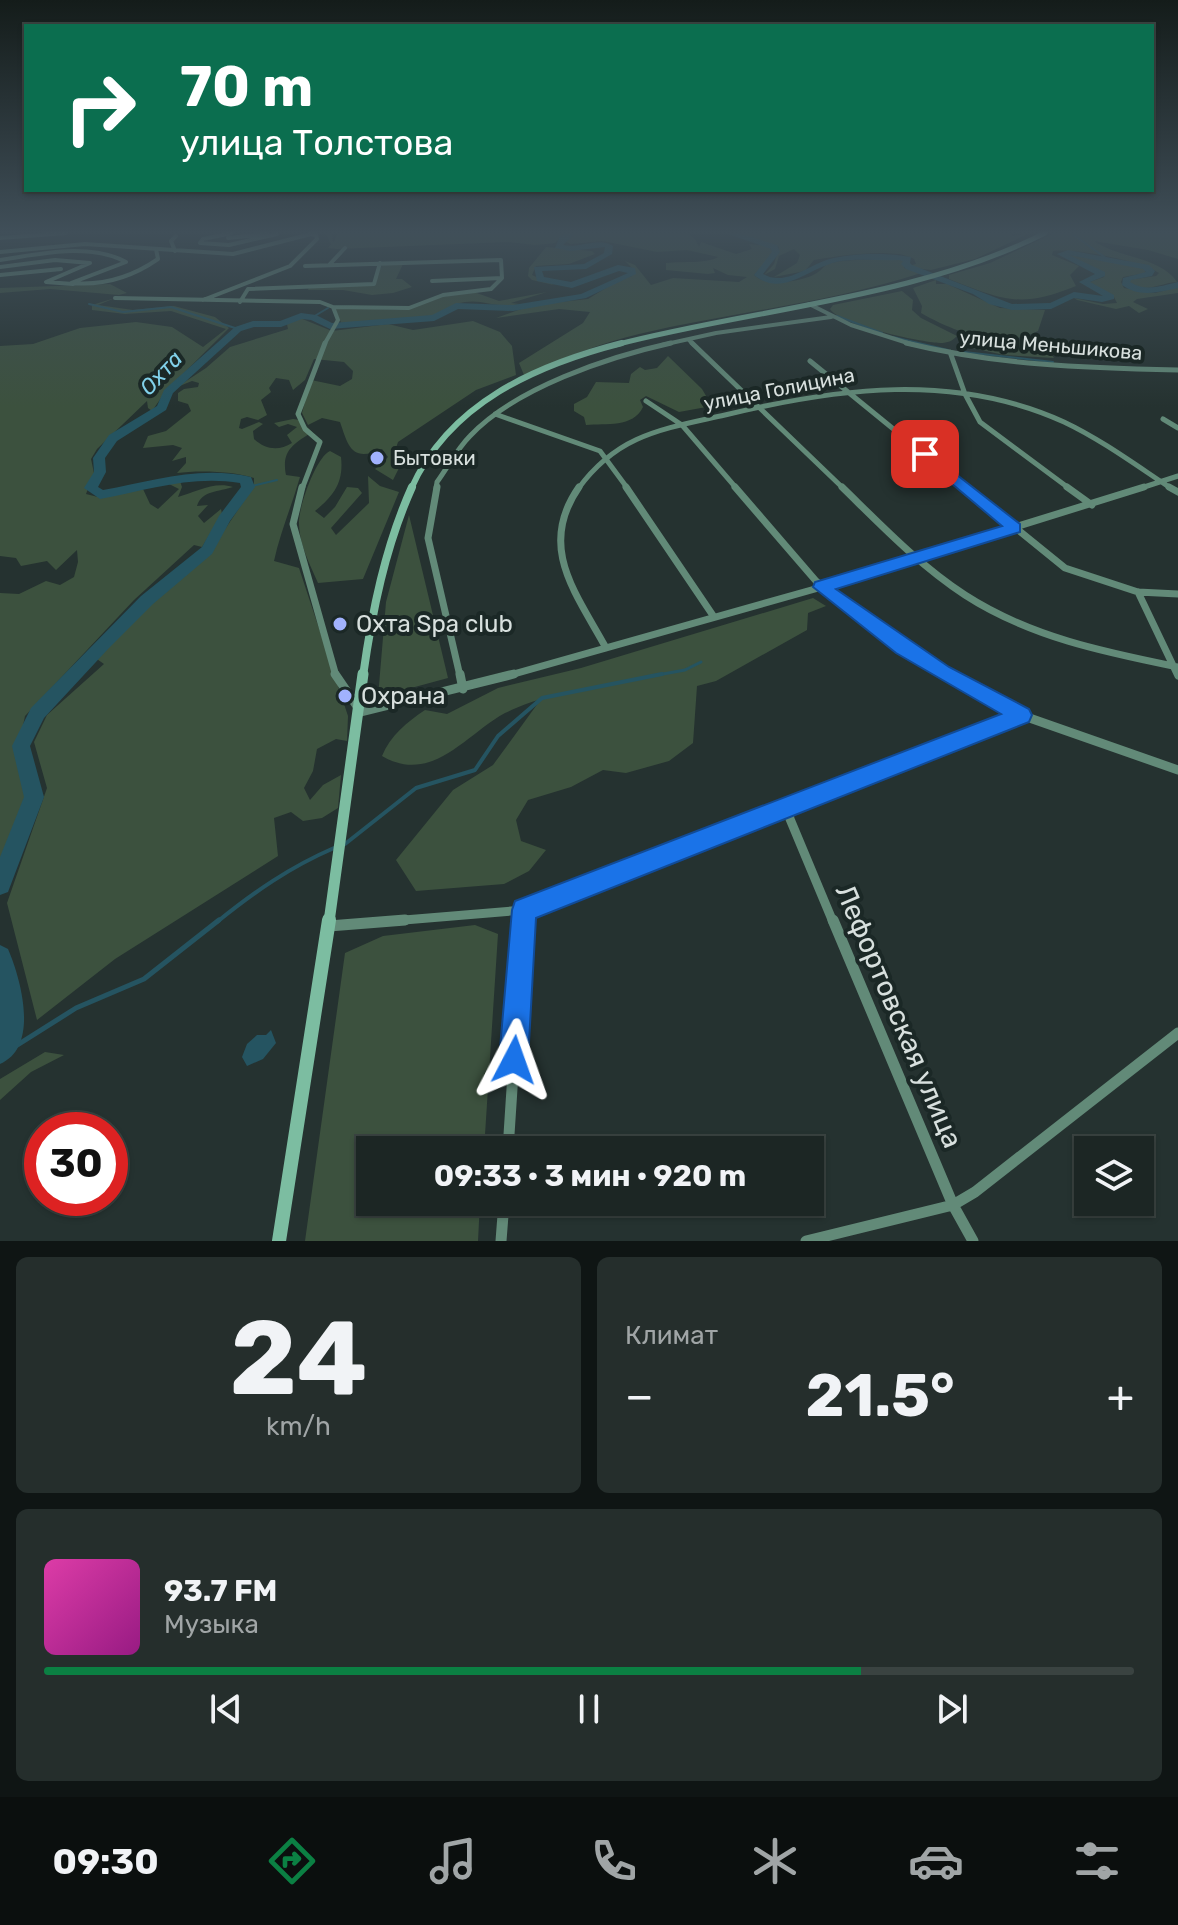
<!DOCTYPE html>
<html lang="ru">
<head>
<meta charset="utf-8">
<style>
  :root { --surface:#1c2624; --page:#252e2c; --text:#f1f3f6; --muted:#a0a5a6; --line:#3a4341; --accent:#0b8043 }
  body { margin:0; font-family:Rubik,sans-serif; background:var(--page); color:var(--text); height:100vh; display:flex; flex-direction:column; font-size:30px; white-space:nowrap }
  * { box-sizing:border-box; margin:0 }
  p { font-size:26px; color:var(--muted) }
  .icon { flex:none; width:44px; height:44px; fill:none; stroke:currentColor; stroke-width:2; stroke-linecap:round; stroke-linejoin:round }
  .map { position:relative; height:1241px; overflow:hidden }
  .sheet { display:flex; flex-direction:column; gap:16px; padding:16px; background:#0f1514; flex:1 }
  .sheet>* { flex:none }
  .guide { position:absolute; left:24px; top:24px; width:1130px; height:168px; border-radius:0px; box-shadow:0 2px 6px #0004,0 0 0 2px var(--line); background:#0b6e4f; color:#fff; overflow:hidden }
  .tools { position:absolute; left:1074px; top:1136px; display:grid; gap:16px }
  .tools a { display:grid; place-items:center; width:80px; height:80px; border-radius:0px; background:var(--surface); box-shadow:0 2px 6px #0004,0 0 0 2px var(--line); font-size:40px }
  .speed { position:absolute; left:24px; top:1112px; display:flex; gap:16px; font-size:40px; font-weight:700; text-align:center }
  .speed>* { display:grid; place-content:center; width:104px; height:104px; border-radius:50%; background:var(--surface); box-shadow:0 2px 6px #0004,0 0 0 2px var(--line); line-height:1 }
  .speed .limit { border:12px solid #d22; background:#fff; color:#111 }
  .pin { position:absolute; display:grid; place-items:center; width:68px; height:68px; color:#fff; margin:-34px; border-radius:16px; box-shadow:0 4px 12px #0006 }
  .me { position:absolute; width:88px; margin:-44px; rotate:4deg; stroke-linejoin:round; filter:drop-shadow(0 0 6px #0008) }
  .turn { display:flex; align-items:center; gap:28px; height:168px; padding:0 24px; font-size:36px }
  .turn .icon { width:104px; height:104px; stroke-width:2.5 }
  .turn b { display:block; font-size:56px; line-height:68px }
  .big { font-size:60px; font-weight:700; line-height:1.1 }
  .sheet .widget { flex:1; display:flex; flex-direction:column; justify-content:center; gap:12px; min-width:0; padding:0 28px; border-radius:12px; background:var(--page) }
  .sheet .dial { align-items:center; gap:0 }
  .dial b { font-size:104px; line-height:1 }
  .song { display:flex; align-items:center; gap:24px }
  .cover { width:96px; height:96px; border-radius:12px; background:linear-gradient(135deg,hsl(320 70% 55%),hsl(310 70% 35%)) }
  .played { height:8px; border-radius:4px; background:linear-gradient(90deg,var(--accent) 75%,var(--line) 75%) }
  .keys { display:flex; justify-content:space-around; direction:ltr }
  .heat { display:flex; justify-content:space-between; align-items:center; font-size:44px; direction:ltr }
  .sheet .tiles { flex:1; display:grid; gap:16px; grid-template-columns:1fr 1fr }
  .widget:last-child { grid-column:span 2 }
  .trip { position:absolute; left:356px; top:1136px; width:468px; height:80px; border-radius:0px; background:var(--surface); box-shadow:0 2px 6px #0004,0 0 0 2px var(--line); font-weight:700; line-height:80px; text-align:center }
  .menu { display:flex; height:128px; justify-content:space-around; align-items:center; background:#0b0f0e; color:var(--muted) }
  .menu .icon { width:56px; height:56px }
  .menu .active { color:var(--accent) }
  .menu b { font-size:36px; color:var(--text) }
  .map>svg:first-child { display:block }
</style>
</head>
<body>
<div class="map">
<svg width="1178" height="1241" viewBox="0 0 1178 1241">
  <rect width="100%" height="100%" fill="#253230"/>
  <path fill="#3c513e" d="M325,233H332L333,243L338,233H565L555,243L536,245L507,242L337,249L328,248L331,244Z
    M575,233L688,234L695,239L699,247L701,242L736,254L752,249L749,244L768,246L774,253L754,275C766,287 801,282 815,274C826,268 822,264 836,262C857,258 880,261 901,259L904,260V268L921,273C830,303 732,312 639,334C600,343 561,359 524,375L519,363L583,323L590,312L559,309L496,318L532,305L588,299L619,280L632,276L633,269L625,261L635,265L651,285L673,278L739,282L747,277L728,275L713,268L715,273L708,274L666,270V263C682,261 707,264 718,257L687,250L657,252L603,241L571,244L566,242Z
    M737,233H1011L1012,236L1030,233L975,259L931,270L914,268L912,265L916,264L914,259C895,247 837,256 814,260L805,271L774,277L797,263L800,255L794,249L779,256L775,269L764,275L774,264L779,247Z
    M1054,233H1178V259L1148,250L1094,241C1118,258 1161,257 1177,282C1162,283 1152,290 1136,288L1128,280L1156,276L1159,273C1141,261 1075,248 1053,251L1052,255L1079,266L1070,275L1076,286C1020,309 1003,300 949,279V275L990,263Z
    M546,247L592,251L595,254L569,264L536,266L532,275L554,285L532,280L528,276L529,268Z
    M1064,254L1144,268L1146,273L1123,277L1121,282L1124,288L1155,293L1178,287V293L1137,299L1133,302L1148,309L1139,313L1129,306L1116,309L1077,300L1074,298L1103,304L1117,303L1113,295L1087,283L1104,277L1105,274Z
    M403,264L396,279H402L412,287L393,293L372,295L343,290H308L309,287L373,284L382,265Z
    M936,280V284H947L1000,308L1045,310L1038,331C1002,350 954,332 921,313L922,306L913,288Z
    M110,284L127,293L119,295L50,289L0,293V288Z
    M902,291L913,300L912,310L921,318L957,336C952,341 948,343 940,343C920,342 840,325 830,309L833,305Z
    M474,292L499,301L547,292L511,303L520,304C495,309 484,299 465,302C451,304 443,314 430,317C402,322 371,321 342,324L333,307L397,310L436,298Z
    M115,298L98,305L133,310L174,306L215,317L229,328L166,391L152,411L148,408L147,401L97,449L91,459L94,473L86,494L98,497L143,489L150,504L158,509L179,489L167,483L180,481L182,487L178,497C196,492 214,481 233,487C219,492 202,490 197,506L208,505L198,516L204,523L221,509L222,514L202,547L194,545L134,600L25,716L16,759L27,780L26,794L0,868V593L19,594L46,581L60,585L74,577L78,562L77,550L56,570L47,561L21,566L16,558L0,556V346L33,344L80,328L136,322L172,327L203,347L226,329L171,311L125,314L92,310V305Z
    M300,318L332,331L388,324L413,330L473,321L500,332L512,346L516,375L476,390L398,442L394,454L400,466L393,480L375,469L388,457L382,449C351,463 348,445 340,422L322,418L308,425L302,413L311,380L340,386L352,379L353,371L344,362L314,359L305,380L293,390L289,380L276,378L269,388L271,392L261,400L267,415L258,420L247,417L241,419L239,428L242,429L259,422L263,424L253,431L254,439C266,450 279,451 292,443L287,435L297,427L288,424L279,427L274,423L293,419L300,420L312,432C294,444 281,450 286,475L300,477C292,505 280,533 274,561L299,568L348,716L347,741L336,739L317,749L313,771L304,788L310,800L323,785L341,775L338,808L322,818L303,821L291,812L274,818L278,856L115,959L37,1020L7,903L47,788L34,742L47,715L104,664L94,657L141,610L207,556L254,486V478C235,471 197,470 177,473L186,463V457L172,461L182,448L173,445L143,448L148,436L166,431L191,411L188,404L178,401V393L184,389L198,387L199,383L192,381L177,387L206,368L230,347L288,329L287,324Z
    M1040,338L1054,358L1004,355L963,346C974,333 1020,345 1040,338Z
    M668,356L702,389L712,406L679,412L646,396L640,400L643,407C633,428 606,423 586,425L584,417L574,411V404L587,397L596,382L629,383L631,374L640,367L645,370L657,368Z
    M330,451L341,457C344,483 333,496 315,511L324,518L335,507L347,487L358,488L362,493L331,528L336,535L369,503L368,476L380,486L399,492L363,579L318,583C310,565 299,543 299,524C298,508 316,457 330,451Z
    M409,515L448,678L378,697L386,602Z
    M813,598L826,606L808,613L807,630L716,681L697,686L693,743L669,761L626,773L603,770L571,787L528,800L516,820L521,841L546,850L529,871L504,884L416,891L396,860L453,790L493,765L541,699C530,702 516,708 505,713C465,735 432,785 382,756C390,736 407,722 425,710L447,714L498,688L581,668Z
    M475,925L498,934L484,1150H370V1202H480L478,1241H305L345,953L383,936Z
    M45,1052L64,1055L31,1072L0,1100V1079Z"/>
  <path fill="#255461" d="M271,1030L276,1043L263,1059L247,1066L242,1057L247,1044L257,1035H266Z"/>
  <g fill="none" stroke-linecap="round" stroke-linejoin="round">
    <path stroke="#255461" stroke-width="2" d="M1071,233L1110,261
      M89,304L123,312L171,307L238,329
      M837,316L882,333
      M313,317L328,308
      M893,337L948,350
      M964,352L1053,362
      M248,487L277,480"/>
    <path stroke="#255461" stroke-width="3" d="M652,676L685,670L701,662"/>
    <path stroke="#255461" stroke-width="4" d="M345,844L416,788L475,770L498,736L542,698L662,674
      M217,922C254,892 290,867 334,848"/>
    <path stroke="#255461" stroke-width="5" d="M0,1056L76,1008L144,979L219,920"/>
    <path fill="#255461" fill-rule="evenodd" d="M565,233H575L563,245C579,249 599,236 613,246L612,254L586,269L542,271L544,277L571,282L618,265L635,268L636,274L586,298L513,311L458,309L434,321L330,329L311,320L302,319L281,327H254L241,331L173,393L166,410L117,441L105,458L106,472L98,487L103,490C152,481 200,465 251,477L255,487L230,521L212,554L153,604L108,649L44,718L30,746L44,797L8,892L0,895V857L24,797L12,746L31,708L141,596L202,547L219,516L241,487L240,483C192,475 147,490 100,499L84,488L94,472L93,458L109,435L157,406L164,390L235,327L253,321H280L301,313L316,315L332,323L432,315L456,303L513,305L581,294L628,273L619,271L572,288L537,281L534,267L584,264L604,253L605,247L570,251L555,248L560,236Z
      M725,233H738L777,245L780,252L763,274C787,288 811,262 834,258C857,253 888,253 911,257L910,263L912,265L1012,304L1050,303L1074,292L1103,296L1079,282L1095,274L1057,254L1068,250L1149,265L1155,271L1152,276L1131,280L1130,282C1145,292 1161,286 1178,282V288C1158,292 1140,298 1122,285L1123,278L1146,272L1143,269L1069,255L1105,272V276L1090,282L1114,295V299L1102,302L1074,298L1051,309L1012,310L989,304L973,294L906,269L901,264L903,261L899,260C878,261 856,258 836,262C807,269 782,298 754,275L772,252L771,249Z
      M0,945L8,949C21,979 40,1047 0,1064Z"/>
    <path stroke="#628a78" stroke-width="4" d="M232,233L203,239L200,243L229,245L277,234
      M0,238L66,233
      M228,238L267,234
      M175,251L171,241L176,236
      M0,252L85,244L233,254L311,234
      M0,260C40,254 89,242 126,262L71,283C103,286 132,277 158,259L156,249
      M329,265L345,248
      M305,266L501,260L502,278L491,289L443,295L409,308L333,307
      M0,267L55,260L90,263L46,282L73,284
      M0,275L61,269
      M432,281L502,278
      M115,298L320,302L333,307L338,320L324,345
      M203,300L290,266L317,239L316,235L311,234
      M240,302L248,289L374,284L380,263
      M809,304L851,325L914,345
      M689,340L694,345
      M662,345L716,333L831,317"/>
    <path stroke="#628a78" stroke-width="5" d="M692,343L844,489
      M906,343C995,365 1086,368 1178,370
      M950,352L965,394L980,422L1070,489
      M810,361L967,489
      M646,401L682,425L737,489
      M495,414L600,451L628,489
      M1163,419L1178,428
      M302,489L320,442L305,429L298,414L325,343
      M436,489L437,482C448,467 457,449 470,436C515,388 608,357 671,343
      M578,489C618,434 663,429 725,415C837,388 954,372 1064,422C1102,440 1137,466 1172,489
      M1138,489L1178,476"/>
    <path stroke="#628a78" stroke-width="7" d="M302,487L293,524L336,676
      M437,487L428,538L460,676
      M579,487C537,547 576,593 606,648
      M626,487L714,617
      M735,487L816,581L873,627L949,676
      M842,487C881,525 919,565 965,595C1030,637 1104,652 1178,667
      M965,487L1065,568L1138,592L1178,594
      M1067,487L1092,505
      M1169,487L1178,492
      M1138,592L1178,676
      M507,676L822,587L1144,487"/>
    <path stroke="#628a78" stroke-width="9" d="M335,674L361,712L514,674
      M460,674L463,689
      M945,674L1021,715L1178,770
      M788,807L790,819L833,922
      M380,922L524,910L1021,715
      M523,922L524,910"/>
    <path stroke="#628a78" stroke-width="11" d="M833,920L953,1205L973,1241
      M329,926L405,920
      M508,1150L523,920
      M501,1241L504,1202
      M806,1241L953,1205L975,1192L1178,1033"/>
    <path stroke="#7cbda1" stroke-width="5" d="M615,345C752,309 918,298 1045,233"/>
    <path stroke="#7cbda1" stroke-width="6" d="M411,489C449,403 536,365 622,343"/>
    <path stroke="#7cbda1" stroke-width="8" d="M363,676C372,612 385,547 412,487"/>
    <path stroke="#7cbda1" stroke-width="11" d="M329,922L363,674"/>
    <path stroke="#7cbda1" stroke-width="14" d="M279,1241L329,920"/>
  </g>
  <linearGradient id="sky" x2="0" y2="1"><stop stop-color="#141c1a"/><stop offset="0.57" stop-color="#404f59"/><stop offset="1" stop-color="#404f59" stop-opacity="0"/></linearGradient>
  <rect width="1178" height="407" fill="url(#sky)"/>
  <path fill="#1a73e8" stroke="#114b97" stroke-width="2" d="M925,450L1020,524V532L836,589L949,667L1029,709L1032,715L1029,722L536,918L528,1060L524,1070L514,1074L504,1070L499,1060L512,910L515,901L1001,714L896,653L813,587L815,582L1002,526L920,457V451Z"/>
  <g fill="#a1b2fd" stroke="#1b2826" stroke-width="3">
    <circle cx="377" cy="458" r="8"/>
    <circle cx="340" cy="624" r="8"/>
    <circle cx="345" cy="696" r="8"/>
  </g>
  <g text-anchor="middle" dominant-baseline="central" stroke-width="8" stroke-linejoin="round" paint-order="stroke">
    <g font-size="20" fill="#d8e0de" stroke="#1b2826">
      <text transform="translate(1051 345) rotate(5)">улица Меньшикова</text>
      <text transform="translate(779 389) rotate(-11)">улица Голицина</text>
    </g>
    <g font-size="20" fill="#d8e0de" stroke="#1b2826" text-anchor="start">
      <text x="393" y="458">Бытовки</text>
    </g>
    <g font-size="22" font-style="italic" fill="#81d1ea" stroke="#1b2826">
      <text transform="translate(161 373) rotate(-47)">Охта</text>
    </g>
    <g font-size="24" fill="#d8e0de" stroke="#1b2826" text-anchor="start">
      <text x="356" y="624">Охта Spa club</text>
      <text x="361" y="696">Охрана</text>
    </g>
    <g font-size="28" fill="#d8e0de" stroke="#1b2826">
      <text transform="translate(899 1016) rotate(67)">Лефортовская улица</text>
    </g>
  </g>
</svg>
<div class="tools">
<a><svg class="icon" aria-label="layers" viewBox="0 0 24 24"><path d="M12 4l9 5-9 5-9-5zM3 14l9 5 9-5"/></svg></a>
</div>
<div class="speed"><div class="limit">30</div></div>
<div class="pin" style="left:925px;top:454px;background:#d93025"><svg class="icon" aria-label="arrive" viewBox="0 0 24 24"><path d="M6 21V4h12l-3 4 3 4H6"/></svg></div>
<svg class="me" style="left:514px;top:1060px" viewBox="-20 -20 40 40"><path d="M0-17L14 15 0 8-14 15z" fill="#1a73e8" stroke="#fff" stroke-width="4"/></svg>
<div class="trip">09:33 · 3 мин · 920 m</div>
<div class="guide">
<div class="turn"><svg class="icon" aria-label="right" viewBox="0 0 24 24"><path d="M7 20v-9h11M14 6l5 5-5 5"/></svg><div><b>70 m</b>улица Толстова</div></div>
</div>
</div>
<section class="sheet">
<div class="tiles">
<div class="widget dial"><b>24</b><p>km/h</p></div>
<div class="widget"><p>Климат</p>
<div class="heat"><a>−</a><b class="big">21.5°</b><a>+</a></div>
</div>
<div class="widget">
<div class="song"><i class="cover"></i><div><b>93.7 FM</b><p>Музыка</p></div></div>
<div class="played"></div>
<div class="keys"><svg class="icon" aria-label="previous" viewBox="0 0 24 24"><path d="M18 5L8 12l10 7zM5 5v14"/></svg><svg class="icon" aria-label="pause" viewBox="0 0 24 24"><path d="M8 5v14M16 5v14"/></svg><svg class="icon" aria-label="next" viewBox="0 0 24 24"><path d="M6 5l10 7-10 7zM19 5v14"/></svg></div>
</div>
</div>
</section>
<nav class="menu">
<b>09:30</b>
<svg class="icon active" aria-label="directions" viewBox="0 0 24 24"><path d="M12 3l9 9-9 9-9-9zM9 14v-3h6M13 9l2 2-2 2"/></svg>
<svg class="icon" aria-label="music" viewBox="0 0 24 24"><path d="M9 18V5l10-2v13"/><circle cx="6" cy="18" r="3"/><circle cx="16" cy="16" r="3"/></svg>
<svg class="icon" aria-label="phone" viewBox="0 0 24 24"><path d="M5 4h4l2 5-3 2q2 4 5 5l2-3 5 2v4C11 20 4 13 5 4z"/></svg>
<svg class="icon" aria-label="climate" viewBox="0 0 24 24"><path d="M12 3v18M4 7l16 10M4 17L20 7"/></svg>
<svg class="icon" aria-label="car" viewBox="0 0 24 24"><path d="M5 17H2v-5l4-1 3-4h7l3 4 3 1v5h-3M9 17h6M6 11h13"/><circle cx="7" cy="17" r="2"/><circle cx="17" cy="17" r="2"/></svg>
<svg class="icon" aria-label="filters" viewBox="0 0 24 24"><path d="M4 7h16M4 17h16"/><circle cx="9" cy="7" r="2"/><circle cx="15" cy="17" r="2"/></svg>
</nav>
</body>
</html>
